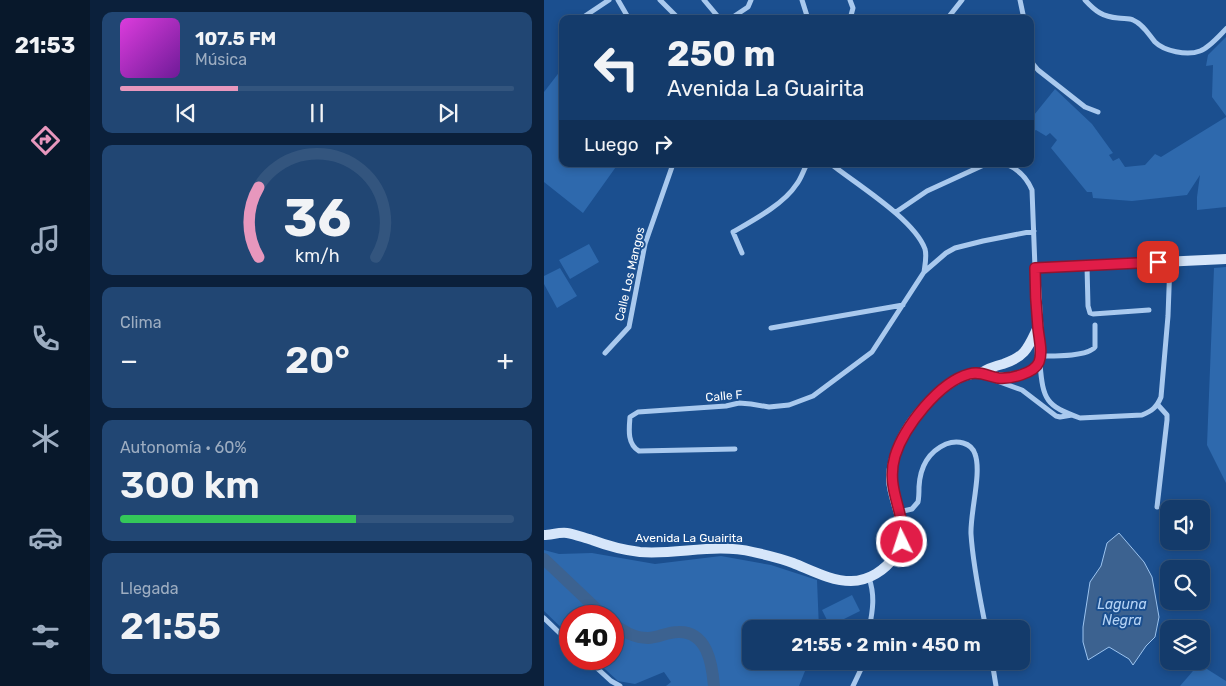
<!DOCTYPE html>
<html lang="es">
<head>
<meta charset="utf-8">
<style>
  :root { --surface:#143b6b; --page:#214673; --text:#f1f3f6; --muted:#9dadc1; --line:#33557e; --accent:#e797bd }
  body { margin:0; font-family:Rubik,sans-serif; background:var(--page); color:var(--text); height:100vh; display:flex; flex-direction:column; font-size:19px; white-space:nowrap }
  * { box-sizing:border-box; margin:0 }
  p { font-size:16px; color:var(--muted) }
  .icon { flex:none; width:28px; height:28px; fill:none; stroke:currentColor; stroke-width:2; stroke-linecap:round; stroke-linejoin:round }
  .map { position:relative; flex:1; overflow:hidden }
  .details { display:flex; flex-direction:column; gap:12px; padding:12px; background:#0b203b; width:454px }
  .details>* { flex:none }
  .top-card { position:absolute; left:15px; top:15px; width:475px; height:152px; border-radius:10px; box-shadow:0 2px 8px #0003,0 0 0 1px var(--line); background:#143b6b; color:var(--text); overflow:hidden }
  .fabs { position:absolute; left:616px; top:500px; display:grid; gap:10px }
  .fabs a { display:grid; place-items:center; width:50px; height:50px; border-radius:10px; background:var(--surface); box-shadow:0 2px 8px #0003,0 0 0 1px var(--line); font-size:25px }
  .speed { position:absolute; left:15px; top:605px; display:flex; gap:10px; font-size:25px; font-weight:700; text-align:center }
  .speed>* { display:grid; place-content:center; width:65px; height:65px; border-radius:50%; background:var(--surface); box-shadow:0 2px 8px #0003,0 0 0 1px var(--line); line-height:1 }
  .speed .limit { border:8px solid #d22; background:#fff; color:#111 }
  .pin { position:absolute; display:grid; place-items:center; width:42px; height:42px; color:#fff; margin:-21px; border-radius:10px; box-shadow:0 2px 8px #0006 }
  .me { position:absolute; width:55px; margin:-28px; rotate:356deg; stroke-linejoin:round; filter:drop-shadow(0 0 4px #0008) }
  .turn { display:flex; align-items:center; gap:18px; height:105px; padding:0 25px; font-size:22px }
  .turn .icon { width:65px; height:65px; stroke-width:2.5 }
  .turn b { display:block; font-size:35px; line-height:42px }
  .then { display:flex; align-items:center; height:48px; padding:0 25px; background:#0003; gap:10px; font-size:19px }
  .big { font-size:38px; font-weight:600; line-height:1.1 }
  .details .widget { flex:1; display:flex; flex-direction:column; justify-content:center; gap:8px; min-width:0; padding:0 18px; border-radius:10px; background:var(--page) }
  .details .dial { align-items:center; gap:0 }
  .dial svg { height:130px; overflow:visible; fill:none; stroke:var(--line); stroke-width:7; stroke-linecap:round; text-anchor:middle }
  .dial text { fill:var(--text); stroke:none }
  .song { display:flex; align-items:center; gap:15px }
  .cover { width:60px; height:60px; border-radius:8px; background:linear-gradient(135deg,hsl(300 70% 55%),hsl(280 70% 35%)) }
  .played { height:5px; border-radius:2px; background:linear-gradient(90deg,var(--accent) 30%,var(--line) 30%) }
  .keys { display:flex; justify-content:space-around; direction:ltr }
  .heat { display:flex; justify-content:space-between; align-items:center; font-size:28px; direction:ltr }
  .charge { height:8px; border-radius:4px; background:linear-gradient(90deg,#34c759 60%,var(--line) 0) }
  .trip { position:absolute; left:198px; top:620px; width:288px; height:50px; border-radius:10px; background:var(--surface); box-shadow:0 2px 8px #0003,0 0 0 1px var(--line); font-weight:600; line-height:50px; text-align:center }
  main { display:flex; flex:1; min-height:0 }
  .dock { display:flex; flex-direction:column; width:90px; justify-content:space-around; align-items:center; background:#08182b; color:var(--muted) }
  .dock .icon { width:35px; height:35px }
  .dock .selected { color:var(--accent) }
  .dock b { font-size:22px; color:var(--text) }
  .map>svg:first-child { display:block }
</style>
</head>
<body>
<main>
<nav class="dock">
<b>21:53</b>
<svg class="icon selected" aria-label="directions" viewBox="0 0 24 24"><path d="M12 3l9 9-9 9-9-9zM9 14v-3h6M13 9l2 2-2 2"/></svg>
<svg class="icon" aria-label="music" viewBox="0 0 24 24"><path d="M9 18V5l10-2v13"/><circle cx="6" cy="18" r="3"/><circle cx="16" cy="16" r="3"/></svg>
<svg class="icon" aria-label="phone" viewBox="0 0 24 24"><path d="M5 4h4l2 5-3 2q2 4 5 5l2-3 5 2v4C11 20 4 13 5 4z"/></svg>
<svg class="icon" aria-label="climate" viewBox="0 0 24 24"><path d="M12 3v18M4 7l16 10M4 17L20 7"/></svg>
<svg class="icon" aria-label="car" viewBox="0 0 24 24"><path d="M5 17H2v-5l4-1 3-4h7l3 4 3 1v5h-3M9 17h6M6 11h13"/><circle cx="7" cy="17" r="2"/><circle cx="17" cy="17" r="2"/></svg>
<svg class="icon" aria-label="filters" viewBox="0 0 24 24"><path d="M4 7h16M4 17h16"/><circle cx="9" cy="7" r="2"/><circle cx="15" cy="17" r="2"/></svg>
</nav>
<section class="details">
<div class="widget">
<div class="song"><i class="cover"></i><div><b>107.5 FM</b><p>Música</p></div></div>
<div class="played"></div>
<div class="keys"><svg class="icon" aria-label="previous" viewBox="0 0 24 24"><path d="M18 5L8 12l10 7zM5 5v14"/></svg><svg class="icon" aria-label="pause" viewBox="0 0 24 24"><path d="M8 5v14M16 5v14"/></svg><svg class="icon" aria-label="next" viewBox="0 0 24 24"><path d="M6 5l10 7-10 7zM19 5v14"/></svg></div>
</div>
<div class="widget dial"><svg viewBox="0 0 100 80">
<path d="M14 69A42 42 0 1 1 86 69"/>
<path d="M14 69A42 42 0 0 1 14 26" stroke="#e797bd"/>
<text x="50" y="56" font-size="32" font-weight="700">36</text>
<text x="50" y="72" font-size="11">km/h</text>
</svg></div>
<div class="widget"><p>Clima</p>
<div class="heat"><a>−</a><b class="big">20°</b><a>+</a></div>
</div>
<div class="widget"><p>Autonomía · 60%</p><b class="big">300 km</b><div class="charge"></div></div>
<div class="widget"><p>Llegada</p><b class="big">21:55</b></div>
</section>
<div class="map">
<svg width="683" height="686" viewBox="0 0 683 686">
  <rect width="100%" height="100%" fill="#1b4f8f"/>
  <path fill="#2e69ad" d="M682,37V116L668,97L669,65L662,66L664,55Z
    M17,70L19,71V164H74L39,213L0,182V92Z
    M511,89L548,124L569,153L565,155L569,161L575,158L581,167L601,165L611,154L617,157L682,117V207L653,210V197L656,175L643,195L588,201L549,198L548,192H543L507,148L513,140L506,133L502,136L492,130L486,133V116L490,115Z
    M45,244L55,262L26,279L15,260Z
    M682,267H683L682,483L663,445L670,268Z
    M16,268L33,296L13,308L0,284V276Z
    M0,550L15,554L48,553L111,564L177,556L227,565L273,580L275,629H206V661H265L255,686H122L127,682L120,672L91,684L74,681L50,659H69V616H26V636L0,611Z
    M308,595L316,611L286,626L278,610Z
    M655,664L682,681V686H636Z"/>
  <path fill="#3c6290" stroke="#9cc4f0" d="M575,533L600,562L608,577L615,617L611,637L602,646L589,665L585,659L565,647L544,660L539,642V627L546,582L557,566L563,543Z"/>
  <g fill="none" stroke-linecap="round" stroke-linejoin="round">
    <path stroke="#3c6290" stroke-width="12" d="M0,559L60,616
      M69,624C79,631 90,638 104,638C114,638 123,632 134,632C163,631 168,663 170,686"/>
    <path stroke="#a9c9ee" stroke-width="5" d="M74,0L85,19
      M116,0L135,19
      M160,0L176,19
      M258,0L264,19
      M476,0L480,19
      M541,0C551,11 559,17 574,18C579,19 585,18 589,20C599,24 605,35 611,42C620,51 643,56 656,51C665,48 675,36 683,28
      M40,19L41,16L65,0
      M186,19L204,7L207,0
      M306,19L309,8L306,0
      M403,19L418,0
      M486,55L489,64L494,70L541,107L554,112
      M287,164C312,184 370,219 381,249C383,256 381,265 380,272
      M462,164C474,169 483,178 488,190L491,268
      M352,212L383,191L442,164
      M198,253L189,232C208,221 240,204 252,185C257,179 259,171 263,164
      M543,266L544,306L546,313L549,314L605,310
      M227,328L359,305
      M61,353L85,327L101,244L129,164
      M496,356C509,356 543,357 551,347V325
      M496,364C499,400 502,406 536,418L598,415C608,411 613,407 617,397L624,316L626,262
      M453,381L478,390L512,416L516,417L528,415
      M191,449L95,451C83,444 85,429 86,417L94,412L182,406L195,403L207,404L225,407L245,405L269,396L328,352L380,272L402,253L411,248L439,241L490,231
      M613,507L623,420V415L614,405
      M355,512L368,509L374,502C375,497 375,492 375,487C376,468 384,452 402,444C413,440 427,442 431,454C438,472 426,513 427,534C429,566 436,598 442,629
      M325,578C331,595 329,610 325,629
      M0,618L26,643
      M43,659L67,681L76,686
      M448,661L452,686
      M309,686L318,667L319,661"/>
    <path stroke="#d6e6fa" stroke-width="10" d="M437,373C444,368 451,366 459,364C481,357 484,348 493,329
      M0,535C7,535 15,532 23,533C31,534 40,538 48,540C64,546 79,550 96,552C134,555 171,543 209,552C223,555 236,558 249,563C267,570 287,581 307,581C325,581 341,570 351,556C369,531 348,505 347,479C347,454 362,426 379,408C391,395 407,379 424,375C436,371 443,376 454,377C462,379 487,374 493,366C495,363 496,359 496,356L491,268L683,259"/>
  </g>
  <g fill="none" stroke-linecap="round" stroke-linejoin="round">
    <g stroke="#92132f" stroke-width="12">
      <path id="route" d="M358,542C362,511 341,490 351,456C360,427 395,382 425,374C436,371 443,376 454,378C466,379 490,374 495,362C499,352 495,339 494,328C492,308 491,288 491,268L614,262"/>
    </g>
    <use href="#route" stroke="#e11d48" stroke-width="9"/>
  </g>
  <g text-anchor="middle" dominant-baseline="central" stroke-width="4" stroke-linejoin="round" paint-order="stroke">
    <g font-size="12" fill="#fff" stroke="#1b4f8f">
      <text transform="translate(86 274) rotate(-77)">Calle Los Mangos</text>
      <text transform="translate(180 396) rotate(-5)">Calle F</text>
      <text x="145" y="538">Avenida La Guairita</text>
    </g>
    <g font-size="14" font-style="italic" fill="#b5d3f5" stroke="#1b4f8f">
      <text x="578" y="604">Laguna<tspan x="578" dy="16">Negra</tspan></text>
    </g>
  </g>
</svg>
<div class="fabs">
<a><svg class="icon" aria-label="sound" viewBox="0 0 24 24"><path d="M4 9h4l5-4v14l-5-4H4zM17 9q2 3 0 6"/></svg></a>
<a><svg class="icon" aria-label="search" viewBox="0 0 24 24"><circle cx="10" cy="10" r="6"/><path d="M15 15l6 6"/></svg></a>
<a><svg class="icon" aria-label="layers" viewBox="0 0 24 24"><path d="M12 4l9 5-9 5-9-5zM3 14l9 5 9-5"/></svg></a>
</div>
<div class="speed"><div class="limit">40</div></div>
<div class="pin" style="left:614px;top:262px;background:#d93025"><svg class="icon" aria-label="arrive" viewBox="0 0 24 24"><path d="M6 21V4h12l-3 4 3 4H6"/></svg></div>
<svg class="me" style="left:358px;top:542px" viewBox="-20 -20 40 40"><circle r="17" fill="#e11d48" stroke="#fff" stroke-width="3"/><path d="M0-11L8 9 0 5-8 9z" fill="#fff"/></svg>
<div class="trip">21:55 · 2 min · 450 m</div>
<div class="top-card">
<div class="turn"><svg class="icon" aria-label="left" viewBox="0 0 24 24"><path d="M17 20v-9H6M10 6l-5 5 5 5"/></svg><div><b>250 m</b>Avenida La Guairita</div></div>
<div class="then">Luego<svg class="icon" aria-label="right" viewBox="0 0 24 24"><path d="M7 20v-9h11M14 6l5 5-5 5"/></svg></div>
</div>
</div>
</main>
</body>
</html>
